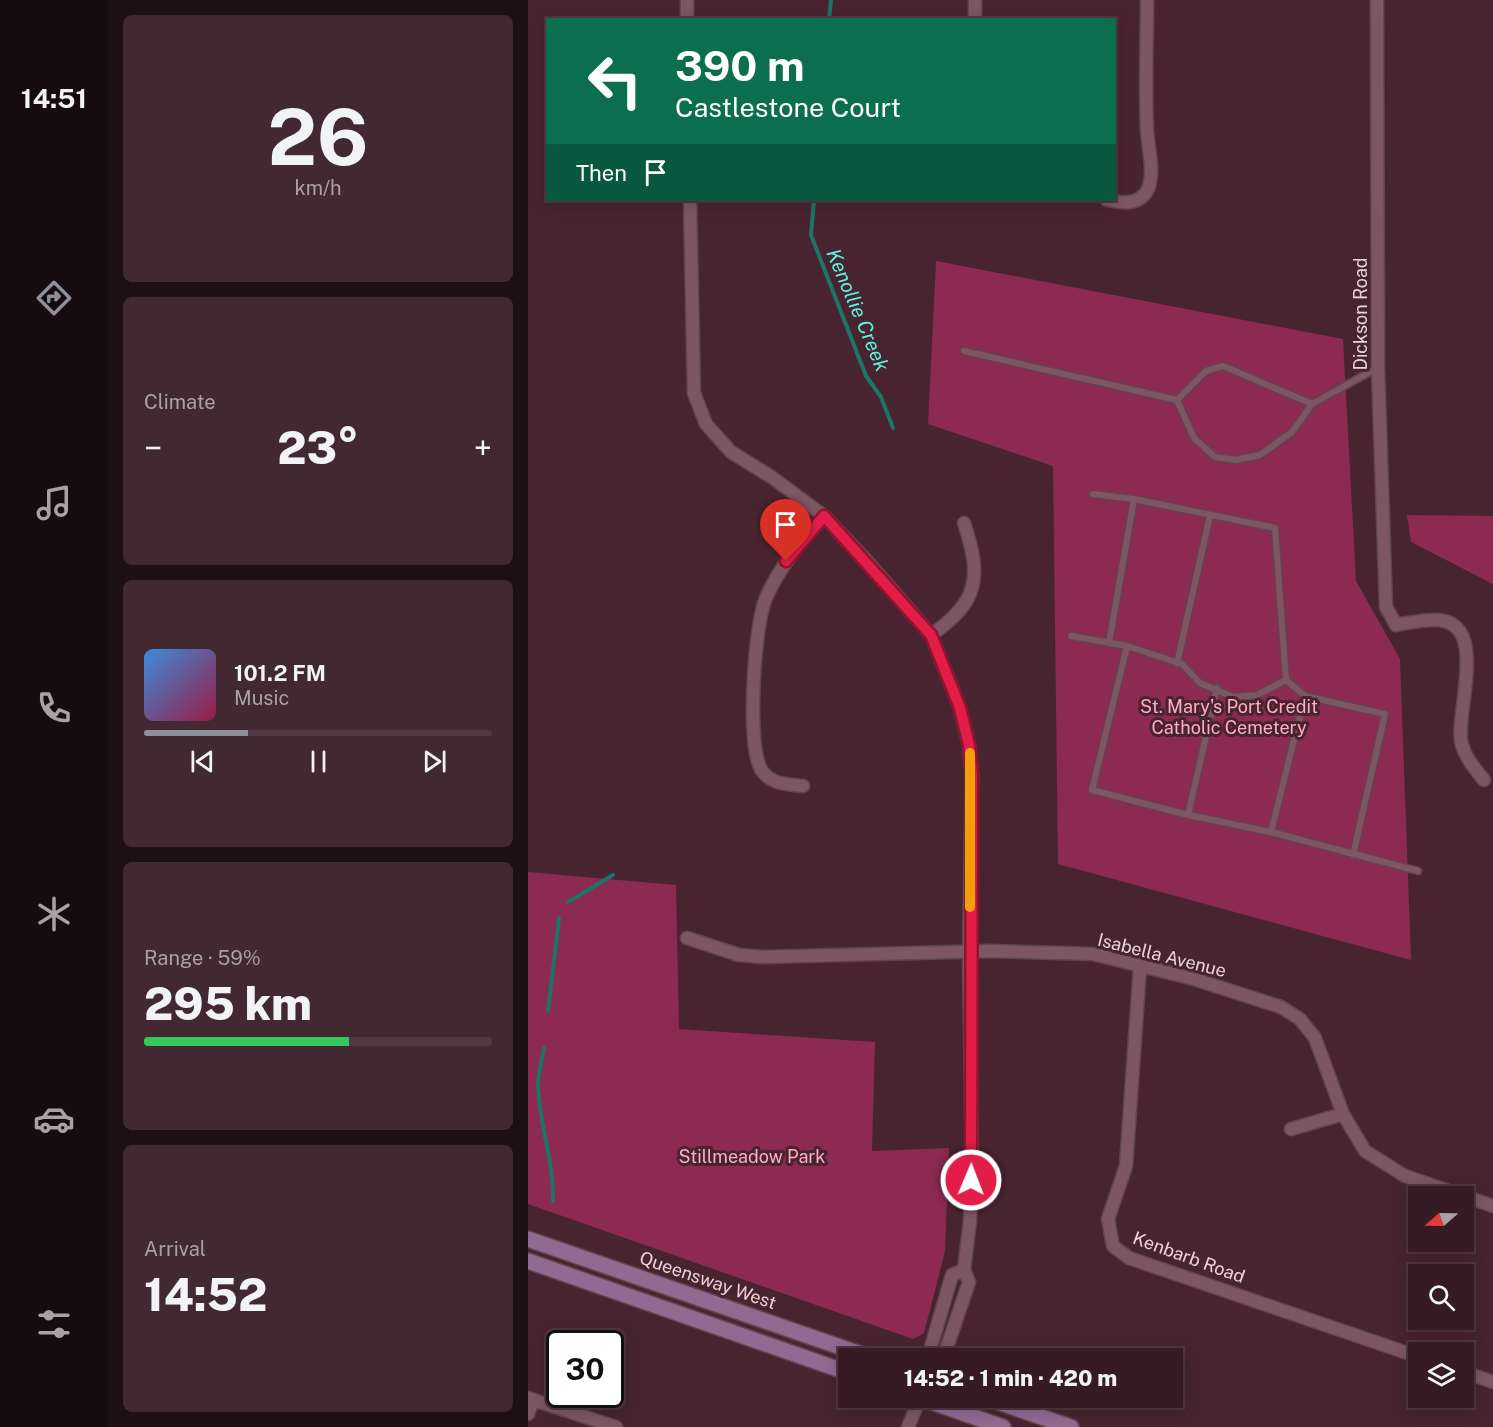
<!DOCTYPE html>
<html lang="en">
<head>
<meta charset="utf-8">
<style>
  :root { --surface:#361b24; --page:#412831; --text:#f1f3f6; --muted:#aaa1a6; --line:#503941; --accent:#8c9099 }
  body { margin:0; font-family:"Public Sans",sans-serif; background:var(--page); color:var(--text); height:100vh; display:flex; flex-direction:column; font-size:22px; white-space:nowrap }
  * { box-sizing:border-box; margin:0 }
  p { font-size:20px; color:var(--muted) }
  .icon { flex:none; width:33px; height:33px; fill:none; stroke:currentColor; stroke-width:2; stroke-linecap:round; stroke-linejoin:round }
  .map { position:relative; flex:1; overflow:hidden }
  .panel { display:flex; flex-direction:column; gap:15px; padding:15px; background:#1e0f14; width:420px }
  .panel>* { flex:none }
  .banner { position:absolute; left:18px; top:18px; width:570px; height:183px; border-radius:0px; box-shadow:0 3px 15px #0003,0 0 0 2px var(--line); background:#0b6e4f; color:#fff; overflow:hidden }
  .needle { width:39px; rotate:250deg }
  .fabs { position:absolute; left:880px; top:1186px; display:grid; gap:12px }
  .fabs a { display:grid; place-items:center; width:66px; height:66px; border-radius:0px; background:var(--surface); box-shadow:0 3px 15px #0003,0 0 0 2px var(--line); font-size:30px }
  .speed { position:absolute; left:18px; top:1330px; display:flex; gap:12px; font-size:30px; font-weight:700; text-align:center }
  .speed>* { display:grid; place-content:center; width:78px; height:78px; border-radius:50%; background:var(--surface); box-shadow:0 3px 15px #0003,0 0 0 2px var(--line); line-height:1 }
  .speed .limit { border:3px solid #111; border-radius:9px; background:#fff; color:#111 }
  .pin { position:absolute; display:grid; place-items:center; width:51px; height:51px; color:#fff; margin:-62px -26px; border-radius:50% 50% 50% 0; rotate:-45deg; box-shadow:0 0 6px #0007 }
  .pin .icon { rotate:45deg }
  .me { position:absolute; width:66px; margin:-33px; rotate:1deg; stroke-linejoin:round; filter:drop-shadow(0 0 4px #0008) }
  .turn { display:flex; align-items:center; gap:21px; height:126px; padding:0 30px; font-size:27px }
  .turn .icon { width:78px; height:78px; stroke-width:2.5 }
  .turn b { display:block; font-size:42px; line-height:51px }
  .then { display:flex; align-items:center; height:57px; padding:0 30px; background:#0003; gap:12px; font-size:22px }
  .big { font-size:45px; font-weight:800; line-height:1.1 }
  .panel .tile { flex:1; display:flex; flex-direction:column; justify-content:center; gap:9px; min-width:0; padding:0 21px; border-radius:9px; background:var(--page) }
  .panel .dial { align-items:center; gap:0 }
  .dial b { font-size:78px; line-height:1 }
  .song { display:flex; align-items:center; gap:18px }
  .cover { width:72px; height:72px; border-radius:9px; background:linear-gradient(135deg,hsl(210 70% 55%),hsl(340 70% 35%)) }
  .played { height:6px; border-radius:3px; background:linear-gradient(90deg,var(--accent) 30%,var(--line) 30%) }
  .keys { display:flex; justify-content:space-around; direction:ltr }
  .heat { display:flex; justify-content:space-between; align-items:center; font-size:33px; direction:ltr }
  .charge { height:9px; border-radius:4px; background:linear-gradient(90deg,#34c759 59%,var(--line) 0) }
  .trip { position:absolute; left:310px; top:1348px; width:345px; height:60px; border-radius:0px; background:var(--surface); box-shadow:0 3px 15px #0003,0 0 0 2px var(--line); font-weight:800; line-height:60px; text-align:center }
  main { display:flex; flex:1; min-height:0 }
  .tab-bar { display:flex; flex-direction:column; width:108px; justify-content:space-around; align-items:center; background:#160b0e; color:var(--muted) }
  .tab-bar .icon { width:42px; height:42px }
  .tab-bar .current { color:var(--accent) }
  .tab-bar b { font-size:27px; color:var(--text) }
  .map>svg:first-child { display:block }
</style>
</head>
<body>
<main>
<nav class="tab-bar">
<b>14:51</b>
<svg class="icon current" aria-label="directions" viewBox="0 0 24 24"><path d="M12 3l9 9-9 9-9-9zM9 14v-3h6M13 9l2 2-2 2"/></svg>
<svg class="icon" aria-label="music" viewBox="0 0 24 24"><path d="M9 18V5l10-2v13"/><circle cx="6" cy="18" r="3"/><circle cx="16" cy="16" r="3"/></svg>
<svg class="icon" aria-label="phone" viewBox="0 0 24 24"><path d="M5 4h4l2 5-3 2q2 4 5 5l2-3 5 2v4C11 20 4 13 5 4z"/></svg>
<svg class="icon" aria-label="climate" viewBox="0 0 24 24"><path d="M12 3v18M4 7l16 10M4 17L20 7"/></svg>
<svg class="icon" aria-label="car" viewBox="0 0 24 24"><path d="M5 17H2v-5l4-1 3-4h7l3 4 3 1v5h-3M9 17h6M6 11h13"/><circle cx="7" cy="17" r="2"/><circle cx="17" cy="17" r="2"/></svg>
<svg class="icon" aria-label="filters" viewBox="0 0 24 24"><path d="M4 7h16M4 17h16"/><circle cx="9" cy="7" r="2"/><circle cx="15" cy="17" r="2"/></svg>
</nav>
<section class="panel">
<div class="tile dial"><b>26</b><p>km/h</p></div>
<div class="tile"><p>Climate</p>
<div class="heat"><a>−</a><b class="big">23°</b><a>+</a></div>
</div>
<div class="tile">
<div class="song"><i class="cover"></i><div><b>101.2 FM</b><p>Music</p></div></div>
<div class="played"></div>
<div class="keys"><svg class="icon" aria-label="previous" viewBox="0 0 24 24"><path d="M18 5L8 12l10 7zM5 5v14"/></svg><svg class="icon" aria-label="pause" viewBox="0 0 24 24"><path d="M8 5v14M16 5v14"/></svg><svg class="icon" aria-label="next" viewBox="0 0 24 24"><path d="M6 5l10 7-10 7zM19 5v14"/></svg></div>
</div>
<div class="tile"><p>Range · 59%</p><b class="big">295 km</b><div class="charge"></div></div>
<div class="tile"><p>Arrival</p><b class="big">14:52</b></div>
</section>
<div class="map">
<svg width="965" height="1427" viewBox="0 0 965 1427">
  <rect width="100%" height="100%" fill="#482430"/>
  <path fill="#8c2a52" d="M408,261L815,339L828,581L872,659L883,960L530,864L525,466L400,424Z
    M879,515L965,516V584L883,542Z
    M0,872L148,885L151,1029L347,1042L344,1151L421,1148L417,1251L396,1333L385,1339L0,1204Z"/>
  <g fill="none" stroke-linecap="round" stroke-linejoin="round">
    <path stroke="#1d7567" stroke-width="4" d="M301,20L303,0
      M286,200L283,235L338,376L353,397L365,428
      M40,902L85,875
      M20,1011L31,918
      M16,1048C14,1060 10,1073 10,1085C11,1125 26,1160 25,1201"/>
    <g stroke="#61444e" stroke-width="9">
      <path id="service" d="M436,351L649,400L666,438L687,457L708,460L732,455L764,432L784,404L849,368
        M649,400L678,371L695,366L784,404
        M543,636L599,646L654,664L672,683L705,697L729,695L758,680L747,528L606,499L565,494
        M581,643L606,499
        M599,646L564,790L660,815L743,832L890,871
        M649,663L682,516
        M758,680L777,696L857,714L825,855
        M660,815L689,688
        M743,832L777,696"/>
    </g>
    <g stroke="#61444e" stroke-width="15">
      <path id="minor" d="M159,0V20
        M849,0L850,368L858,607L868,625C881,623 896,619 910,620C963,624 925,717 934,745C938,759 948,770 956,780
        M447,20V0
        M162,200L166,393L178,424L203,452L245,478L296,516L339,561L403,635L432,708L441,745L444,775L441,953L444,1160L442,1221L436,1270L441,1282L417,1353L407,1359
        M579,200C593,203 612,206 620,189C627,173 620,147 619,130C617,87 619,43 619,0
        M403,635C451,602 454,577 436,523
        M275,786C260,784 244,785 234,771C218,748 226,625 238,598C251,567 274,541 296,516
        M159,938L211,955L235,957L462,951L565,954L666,979L753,1007L772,1019L787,1038L815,1114L837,1151L877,1176L965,1206
        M612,967L598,1166L580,1219L585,1246L601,1258L891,1357
        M763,1129L815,1114
        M408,1357L403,1347L424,1275L436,1270
        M936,1372L965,1382
        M0,1398L88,1427
        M0,1414L5,1400
        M380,1427L392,1398"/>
    </g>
    <g stroke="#61444e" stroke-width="18">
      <path id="secondary" d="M0,1239L347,1359
        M0,1261L321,1373
        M392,1398L475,1427
        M458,1398L543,1427"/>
    </g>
    <use href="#service" stroke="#7e5663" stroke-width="6"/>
    <use href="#minor" stroke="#7e5663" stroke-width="12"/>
    <use href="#secondary" stroke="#916a92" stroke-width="15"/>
  </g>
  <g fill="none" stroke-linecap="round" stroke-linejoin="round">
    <g stroke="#92132f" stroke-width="15">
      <path id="route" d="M258,561L296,516L403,635L432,708L441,745L444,775L443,1180"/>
    </g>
    <use href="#route" stroke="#e11d48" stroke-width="10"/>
    <path stroke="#f59e0b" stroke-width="10" d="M442,753V907"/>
  </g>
  <g text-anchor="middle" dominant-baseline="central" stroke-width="6" stroke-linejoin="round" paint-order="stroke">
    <g font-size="18" fill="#ebd3d9" stroke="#482430">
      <text transform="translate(832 314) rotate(-90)">Dickson Road</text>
      <text transform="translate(634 955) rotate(14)">Isabella Avenue</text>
      <text transform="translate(661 1257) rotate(20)">Kenbarb Road</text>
      <text transform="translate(180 1280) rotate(19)">Queensway West</text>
    </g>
    <g font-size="18" fill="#ffacc6" stroke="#482430">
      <text x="701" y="706">St. Mary's Port Credit<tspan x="701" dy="21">Catholic Cemetery</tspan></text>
      <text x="224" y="1156">Stillmeadow Park</text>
    </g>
    <g font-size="20" font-style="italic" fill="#59f5d9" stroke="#482430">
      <text transform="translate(330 310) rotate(67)">Kenollie Creek</text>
    </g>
  </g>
</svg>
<div class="fabs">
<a><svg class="needle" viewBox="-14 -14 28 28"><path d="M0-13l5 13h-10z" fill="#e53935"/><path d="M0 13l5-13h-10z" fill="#aaa1a6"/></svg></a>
<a><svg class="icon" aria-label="search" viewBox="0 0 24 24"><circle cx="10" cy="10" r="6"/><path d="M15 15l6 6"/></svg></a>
<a><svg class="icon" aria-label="layers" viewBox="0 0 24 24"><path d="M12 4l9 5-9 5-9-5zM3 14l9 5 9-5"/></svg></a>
</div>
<div class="speed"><div class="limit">30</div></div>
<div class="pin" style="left:258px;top:561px;background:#d93025"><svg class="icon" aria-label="arrive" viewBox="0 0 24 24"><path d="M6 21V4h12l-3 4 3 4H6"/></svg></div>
<svg class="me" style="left:443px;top:1180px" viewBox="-20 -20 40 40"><circle r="17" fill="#e11d48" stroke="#fff" stroke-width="3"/><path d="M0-11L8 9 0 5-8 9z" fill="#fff"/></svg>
<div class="trip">14:52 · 1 min · 420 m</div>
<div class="banner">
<div class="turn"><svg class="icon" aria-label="left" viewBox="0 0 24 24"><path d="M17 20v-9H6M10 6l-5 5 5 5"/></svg><div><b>390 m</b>Castlestone Court</div></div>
<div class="then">Then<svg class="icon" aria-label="arrive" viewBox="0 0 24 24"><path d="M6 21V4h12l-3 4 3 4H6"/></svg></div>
</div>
</div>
</main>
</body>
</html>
